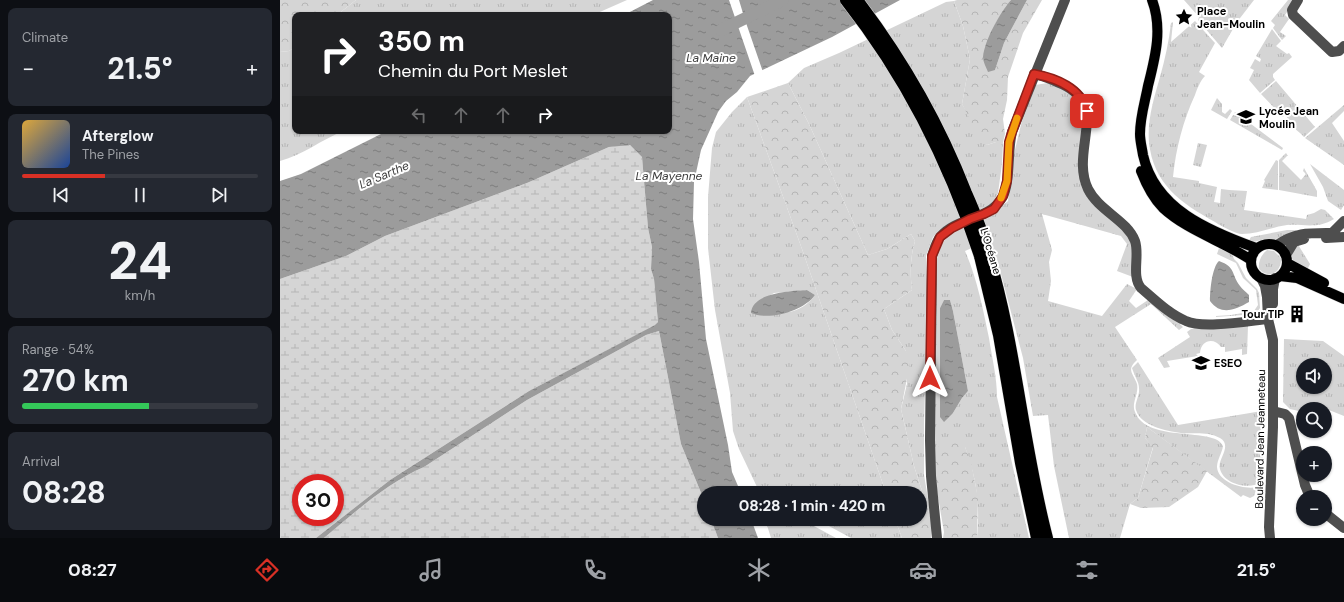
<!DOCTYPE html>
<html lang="en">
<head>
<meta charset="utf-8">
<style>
  :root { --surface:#171b24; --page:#242831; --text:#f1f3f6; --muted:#9ea1a6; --line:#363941; --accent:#d93025 }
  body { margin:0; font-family:"DM Sans",sans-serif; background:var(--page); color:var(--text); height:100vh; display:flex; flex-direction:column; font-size:15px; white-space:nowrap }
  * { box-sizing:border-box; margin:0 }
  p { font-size:13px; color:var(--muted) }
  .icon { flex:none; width:22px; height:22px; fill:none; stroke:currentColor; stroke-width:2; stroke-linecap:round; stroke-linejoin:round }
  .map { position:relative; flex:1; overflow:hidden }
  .panel { display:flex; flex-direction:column; gap:8px; padding:8px; background:#0d0f14; width:280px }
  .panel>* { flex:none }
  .banner { position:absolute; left:12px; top:12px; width:380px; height:122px; border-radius:8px; box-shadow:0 1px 3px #0004; background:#202124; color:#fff; overflow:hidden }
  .buttons { position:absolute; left:1016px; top:358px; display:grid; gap:8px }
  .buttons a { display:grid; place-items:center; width:36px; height:36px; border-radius:50%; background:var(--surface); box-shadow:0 1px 3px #0004; font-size:20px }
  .speed { position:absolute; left:12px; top:474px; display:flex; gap:8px; font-size:20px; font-weight:700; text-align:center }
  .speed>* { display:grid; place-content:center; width:52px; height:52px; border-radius:50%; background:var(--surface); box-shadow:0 1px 3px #0004; line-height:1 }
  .speed .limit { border:6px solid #d22; background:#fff; color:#111 }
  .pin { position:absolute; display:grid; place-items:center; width:34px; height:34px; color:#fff; margin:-17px; border-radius:8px; box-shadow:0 2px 6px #0006 }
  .me { position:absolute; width:44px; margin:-22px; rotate:0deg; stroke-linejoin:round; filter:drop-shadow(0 0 3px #0008) }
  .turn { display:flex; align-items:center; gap:14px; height:84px; padding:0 20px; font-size:18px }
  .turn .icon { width:52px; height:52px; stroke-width:2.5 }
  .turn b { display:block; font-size:28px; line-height:34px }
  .lanes { display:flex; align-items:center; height:38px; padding:0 20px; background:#0003; justify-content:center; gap:20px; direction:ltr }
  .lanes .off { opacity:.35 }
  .big { font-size:30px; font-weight:700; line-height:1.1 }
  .panel .card { flex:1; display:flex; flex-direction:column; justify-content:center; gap:6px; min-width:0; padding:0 14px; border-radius:8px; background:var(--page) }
  .panel .dial { align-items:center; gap:0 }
  .dial b { font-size:52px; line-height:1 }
  .song { display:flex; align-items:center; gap:12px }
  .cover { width:48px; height:48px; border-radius:6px; background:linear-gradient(135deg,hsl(40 70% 55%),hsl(220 70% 35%)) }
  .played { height:4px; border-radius:2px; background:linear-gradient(90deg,var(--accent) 35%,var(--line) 35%) }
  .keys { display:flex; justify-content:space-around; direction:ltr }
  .heat { display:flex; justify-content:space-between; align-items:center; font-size:22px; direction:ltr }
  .charge { height:6px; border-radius:3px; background:linear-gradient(90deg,#34c759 54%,var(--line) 0) }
  .trip { position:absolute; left:417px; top:486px; width:230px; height:40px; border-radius:20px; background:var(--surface); box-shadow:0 1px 3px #0004; font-weight:700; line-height:40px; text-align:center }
  .tab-bar { display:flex; height:64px; justify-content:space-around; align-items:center; background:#090b0e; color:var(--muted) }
  .tab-bar .icon { width:28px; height:28px }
  .tab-bar .selected { color:var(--accent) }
  .tab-bar b { font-size:18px; color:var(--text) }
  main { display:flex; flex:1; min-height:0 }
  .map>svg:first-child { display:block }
</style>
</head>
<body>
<main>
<section class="panel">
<div class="card"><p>Climate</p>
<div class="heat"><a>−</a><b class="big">21.5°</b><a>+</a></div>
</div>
<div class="card">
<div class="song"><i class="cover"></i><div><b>Afterglow</b><p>The Pines</p></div></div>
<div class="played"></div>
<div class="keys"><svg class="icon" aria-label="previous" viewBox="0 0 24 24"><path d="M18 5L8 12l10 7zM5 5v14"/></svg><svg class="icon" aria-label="pause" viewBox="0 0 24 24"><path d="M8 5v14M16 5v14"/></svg><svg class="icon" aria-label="next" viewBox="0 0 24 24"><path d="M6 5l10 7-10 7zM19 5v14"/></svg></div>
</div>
<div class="card dial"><b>24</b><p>km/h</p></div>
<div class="card"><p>Range · 54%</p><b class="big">270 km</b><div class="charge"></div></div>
<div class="card"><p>Arrival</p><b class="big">08:28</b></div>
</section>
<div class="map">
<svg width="1064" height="538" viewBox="0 0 1064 538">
  <defs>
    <pattern id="grass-tufts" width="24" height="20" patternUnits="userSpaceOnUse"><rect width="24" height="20" fill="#d5d5d5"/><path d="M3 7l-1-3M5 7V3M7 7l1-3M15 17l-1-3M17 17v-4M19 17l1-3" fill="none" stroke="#b5b5b5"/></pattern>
    <pattern id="forest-crowns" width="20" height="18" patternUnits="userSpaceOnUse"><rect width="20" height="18" fill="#d5d5d5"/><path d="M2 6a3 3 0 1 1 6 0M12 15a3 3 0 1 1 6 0" fill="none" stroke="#b5b5b5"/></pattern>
    <pattern id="wetland-marsh" width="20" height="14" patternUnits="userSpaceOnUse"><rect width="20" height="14" fill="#d5d5d5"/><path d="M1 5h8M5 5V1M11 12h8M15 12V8" fill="none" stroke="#b5b5b5"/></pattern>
    <pattern id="water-ripples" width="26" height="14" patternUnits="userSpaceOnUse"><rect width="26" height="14" fill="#9c9c9c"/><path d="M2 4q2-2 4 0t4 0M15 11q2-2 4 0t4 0" fill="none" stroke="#7d7d7d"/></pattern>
  </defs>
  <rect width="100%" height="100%" fill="#fff"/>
  <path fill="url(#grass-tufts)" fill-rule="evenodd" d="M76,0H347L313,15H57Z
    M904,0H974L957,22L942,48L918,20L919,17Z
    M1008,0H1015L1005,15L1009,19L1000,32L1006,36L1002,40L993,28L995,25L991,21Z
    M674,1L683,26L690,59L682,104L707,145L716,142H723L722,164L718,193L713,203L702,210L664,227L653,237L646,256L648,302L644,422V475L652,522L634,466L621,409L627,384L626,351L612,330L604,309L632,290C630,273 630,258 635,241L631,234L607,249L588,255L529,124L508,83L524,68L559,53L666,2Z
    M915,21L935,43L919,72L925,76C920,81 917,89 915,95C903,121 896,148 893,177L919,181V183L937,187L934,202L940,203L941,189L949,190L967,191L964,210L1026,219L1027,215L1034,213L1041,209L1045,210L1054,219C1038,229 1025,224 1007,225C992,227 977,234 962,234C956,234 941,226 935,222C901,203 873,184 869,142C867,120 874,98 880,77C885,59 889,41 891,23L893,22L891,42Z
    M992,29L1001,41L996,46L1007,54L1009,53L1012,57L993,74V77L995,80L980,93L969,80L974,70L970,68L975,59L980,62L981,59L976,56Z
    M15,47V131H63C41,140 23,155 0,161V52L9,51Z
    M996,81L1035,127L1024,137C1021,133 1014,129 1012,125C1009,120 1008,118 1004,114L1003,117L981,94Z
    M768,83L788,90L802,108L806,189L845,231L853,244V277L837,271L847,244L841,236L762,214L772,250L769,262L771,281L768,301L822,316L847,284L857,289L849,301L856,308L871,298L901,321L900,324L903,327L899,330L871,304L835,327L857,360C846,370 853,373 857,384C859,394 851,403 855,412C867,444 935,426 943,446C942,453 937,460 937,467C938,483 965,490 977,487L974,496L970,498L963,495L961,497L867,427L865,438L873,447L858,498L850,504L840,538H789L774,466L768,415L753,416L743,358L721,274L710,240L685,251C697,278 703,309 709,338C712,358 717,377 717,397L749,538H697C700,504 697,480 685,447L653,468L655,267L660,245L671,233L715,212L728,201L733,158L746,104L755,85ZM664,300H670L673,311L688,391L682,398L673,413L660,417V308Z
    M467,97L522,249L606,493H488L477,487L459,449L453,431L450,393L435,310L428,248V197L432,148L436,132L452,112ZM527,290L535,295C530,303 518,311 509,312C503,313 483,305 476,303L494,293Z
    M937,98L942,104V112L945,114L950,109L952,111L947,119L931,110Z
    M1064,105V111L1052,123L1064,141V165L1025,138Z
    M955,112L1003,148L1002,150L950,120Z
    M918,143L927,145L921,167L913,165Z
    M1006,153L1008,156H1007L1002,161L1021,180L1026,174L1023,171L1024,168L1037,191V197L999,190V160Z
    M996,160L998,161V190L982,188L985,181L984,180Z
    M1030,164L1064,190V205L1061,210L1048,201L1043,187Z
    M1007,230H1016L1017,231L996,239H985L974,242H968L971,237Z
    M1017,243L1030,264L1027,270L1013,261L1011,256Z
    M939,248L952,254L954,259L958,263L966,278L977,289L979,293L980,308L976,314L936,317V316L951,315L974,311L978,305L976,290L963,278L956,263L937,254Z
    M987,250L994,251L1001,258C1002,272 989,280 979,269C978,262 981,255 987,250Z
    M968,326L967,354L962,355V349L945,352V347H941C934,337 921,340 920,353L916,354L918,356L887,361L890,367L884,368L878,358L910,337L907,332L911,329Z
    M1004,339L1043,341L1064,356V416L1049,410H1045V409H1023V412L1010,409L1003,402ZM1023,365H1045V387H1023Z
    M858,362L898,425L982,411L984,418L982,482C970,490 944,485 940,469C937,459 953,446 940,438C928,431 914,434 901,433C886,431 861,426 856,410C854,403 860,396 859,388C859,382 854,375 852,368Z
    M485,519H521L556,538H491Z
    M536,519H615L622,538H571Z"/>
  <path fill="url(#forest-crowns)" d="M0,0H76L57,15H15V47L9,51L0,52Z
    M677,0H731L715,24V70L724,43L747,0H762L743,33L728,77L727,100L723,119L725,134L723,142H716L707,145L700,139L682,104L690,59L683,26L674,1Z
    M508,83L529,124L588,255L607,249L631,234L635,241C630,258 630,273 632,290L604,309L612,330L626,351L630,363L621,409L634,466L652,522L651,538H622L615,519H640V493H606L522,249L467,97Z
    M867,427L927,471L918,487L889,507L861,508L850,504L858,498L873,448L865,438Z
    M668,440L679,441L685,447L691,462L698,498L697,538H663L664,532L653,468L659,445Z"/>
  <path fill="url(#wetland-marsh)" fill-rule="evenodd" d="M340,145H350L362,157L368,228L372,247L371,269L374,279L378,322L376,325L249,391L110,480L36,538H0V279L66,256L105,236L247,183L329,147ZM21,483H55V517H21Z
    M379,331L401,444L424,500V519H431L438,538H44C75,512 107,483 144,467L247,400L366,335Z"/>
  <path fill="url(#water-ripples)" d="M373,0H620L552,37L470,76L457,92L446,101L438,112L421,150L414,182L413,219L419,262L426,339L448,445L452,472L461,493H424V500L401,444L379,331L366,335L247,400L144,467C107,483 75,512 44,538H36L110,480L249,391L375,325L378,322L374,279L371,269L372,247L368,228L362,157L350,145L329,147L247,183L105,236L66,256L0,279V181L21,174L107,131H389V15H344Z
    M731,0H747L724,43L715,70L708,72C706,67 703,62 703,57C705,39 720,13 731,0Z
    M939,261C956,267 951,274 960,286C962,289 966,292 969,295V302C955,310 941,316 930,301C930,291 932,267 939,261Z
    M527,290L535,295C524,311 489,321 471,313C472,292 513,291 527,290Z
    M664,300H670L673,311L688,391L682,398L673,413L664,422L660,417V308Z
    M431,519H471L478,538H438Z"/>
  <path fill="#fff" d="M449,0H459L465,20L458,23L465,20L483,72L475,76Z"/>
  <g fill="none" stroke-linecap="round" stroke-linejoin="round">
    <path stroke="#9c9c9c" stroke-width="12" d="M441,30L503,0"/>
    <g stroke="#dbdbdb" stroke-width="11">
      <path id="major" d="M872,0C883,29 875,58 868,86C865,102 860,117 860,134C860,141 862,148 863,155C875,209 929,231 976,248
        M861,171C866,184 873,198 883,208C908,231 943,241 971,260
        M971 262a18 18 0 1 1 36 0a18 18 0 1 1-36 0Z
        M1007,263L1044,283
        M1000,276L1017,278L1064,299"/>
    </g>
    <g stroke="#dbdbdb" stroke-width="13">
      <path id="highway" d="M707,250C736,344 742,443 767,538
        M700,256L719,335L741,463L757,538"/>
    </g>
    <path stroke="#4e4e4e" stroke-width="10" d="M1018,0L1012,10L1013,15L1052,52L1059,51L1064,46
      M754,74C762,75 770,79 777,82C833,103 789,149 808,189C819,211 847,220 855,241C860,255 851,276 861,288C875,300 889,314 906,321C923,329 968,321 988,319
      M1046,238L1064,237
      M997,245C1016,232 1029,233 1052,233L1064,221
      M1006,255L1014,242L1024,239
      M981,278L985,286L987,297L988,319L993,340V427L989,527L990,538
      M993,304V289L995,278
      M993,411L1005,414L1009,418L1025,485L1030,497
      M1045,513L1064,528
      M657,538L651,476L650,440L652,256C654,250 656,242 660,237C677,217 708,221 722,198C731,182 727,151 732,132L785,0"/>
    <use href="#major" stroke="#000" stroke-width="10"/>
    <use href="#highway" stroke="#000" stroke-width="12"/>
    <g stroke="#dbdbdb" stroke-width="13" stroke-linecap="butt">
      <path id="highway-bridge" d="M566,0C626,76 670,164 700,256
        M577,0C622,59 659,123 686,193C694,211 702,230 707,250"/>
    </g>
    <use href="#highway-bridge" stroke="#000" stroke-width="12"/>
  </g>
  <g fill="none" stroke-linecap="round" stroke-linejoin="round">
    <g stroke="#8d1f18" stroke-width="10">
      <path id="route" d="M650,378L652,256L660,237L672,228L690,219L704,214L714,209L723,196L727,181L729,142L732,132L754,74C776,78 801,88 807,111"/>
    </g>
    <use href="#route" stroke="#d93025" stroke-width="7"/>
    <path stroke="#f59e0b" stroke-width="7" d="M721,198L727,181L729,142L737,118"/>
  </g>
  <defs>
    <g id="sight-bare" transform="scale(1.38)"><path d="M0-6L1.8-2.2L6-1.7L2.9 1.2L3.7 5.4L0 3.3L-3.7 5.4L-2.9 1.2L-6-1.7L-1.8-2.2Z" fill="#000" stroke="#fff" stroke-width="2.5" paint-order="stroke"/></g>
    <g id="school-bare" transform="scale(1.38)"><path d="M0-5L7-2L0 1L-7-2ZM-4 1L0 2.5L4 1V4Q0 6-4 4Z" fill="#000" stroke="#fff" stroke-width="2.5" paint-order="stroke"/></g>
    <g id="building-bare" transform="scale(1.38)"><path d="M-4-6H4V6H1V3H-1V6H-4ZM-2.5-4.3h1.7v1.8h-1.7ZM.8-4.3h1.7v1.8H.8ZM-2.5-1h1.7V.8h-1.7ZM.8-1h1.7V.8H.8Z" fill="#000" stroke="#fff" stroke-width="2.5" paint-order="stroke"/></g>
    <g id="university-bare" transform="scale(1.38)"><path d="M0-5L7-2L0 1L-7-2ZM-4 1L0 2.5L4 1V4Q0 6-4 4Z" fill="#000" stroke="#fff" stroke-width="2.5" paint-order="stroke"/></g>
  </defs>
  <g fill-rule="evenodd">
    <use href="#sight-bare" x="904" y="17"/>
    <use href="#school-bare" x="966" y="117"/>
    <use href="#building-bare" x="1017" y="314"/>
    <use href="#university-bare" x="921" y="363"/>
  </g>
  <g text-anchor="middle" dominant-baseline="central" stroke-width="4" stroke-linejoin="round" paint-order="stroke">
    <g font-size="11" font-weight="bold" fill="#000" stroke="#fff" text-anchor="start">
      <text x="917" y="11">Place<tspan x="917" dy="13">Jean-Moulin</tspan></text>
      <text x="979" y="111">Lycée Jean<tspan x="979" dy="13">Moulin</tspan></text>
      <text x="1004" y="314" text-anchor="end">Tour TIP</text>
      <text x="934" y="363">ESEO</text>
    </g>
    <g font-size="11" fill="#000" stroke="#fff">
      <text transform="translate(711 251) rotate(73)">L’Océane</text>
      <text transform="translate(980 439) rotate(-89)">Boulevard Jean Jeanneteau</text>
    </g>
    <g font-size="12" font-style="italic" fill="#3d3d3d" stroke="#fff">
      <text x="431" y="58">La Maine</text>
      <text transform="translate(104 175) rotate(-23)">La Sarthe</text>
      <text x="389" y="176">La Mayenne</text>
    </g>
  </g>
</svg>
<div class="buttons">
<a><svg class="icon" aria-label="sound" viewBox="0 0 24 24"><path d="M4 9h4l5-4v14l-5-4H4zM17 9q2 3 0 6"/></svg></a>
<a><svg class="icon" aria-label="search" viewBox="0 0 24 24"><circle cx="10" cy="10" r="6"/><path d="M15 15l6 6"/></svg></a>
<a>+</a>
<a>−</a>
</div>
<div class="speed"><div class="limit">30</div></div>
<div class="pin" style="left:807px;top:111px;background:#d93025"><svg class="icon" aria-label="arrive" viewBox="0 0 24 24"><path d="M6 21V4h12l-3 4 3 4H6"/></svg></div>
<svg class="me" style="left:650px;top:378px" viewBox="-20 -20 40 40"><path d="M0-17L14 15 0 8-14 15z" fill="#d93025" stroke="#fff" stroke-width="4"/></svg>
<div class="trip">08:28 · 1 min · 420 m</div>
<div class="banner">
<div class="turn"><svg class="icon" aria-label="right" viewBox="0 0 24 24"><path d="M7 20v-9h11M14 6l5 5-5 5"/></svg><div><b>350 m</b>Chemin du Port Meslet</div></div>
<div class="lanes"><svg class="icon off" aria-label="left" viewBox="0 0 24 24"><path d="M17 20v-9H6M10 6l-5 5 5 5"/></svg><svg class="icon off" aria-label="ahead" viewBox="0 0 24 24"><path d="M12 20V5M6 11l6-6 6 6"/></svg><svg class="icon off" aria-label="ahead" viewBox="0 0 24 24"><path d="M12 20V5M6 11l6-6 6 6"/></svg><svg class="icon" aria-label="right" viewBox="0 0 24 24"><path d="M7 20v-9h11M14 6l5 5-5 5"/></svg></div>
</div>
</div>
</main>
<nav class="tab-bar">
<b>08:27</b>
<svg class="icon selected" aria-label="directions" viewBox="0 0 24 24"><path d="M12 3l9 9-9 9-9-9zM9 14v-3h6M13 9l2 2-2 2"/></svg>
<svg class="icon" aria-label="music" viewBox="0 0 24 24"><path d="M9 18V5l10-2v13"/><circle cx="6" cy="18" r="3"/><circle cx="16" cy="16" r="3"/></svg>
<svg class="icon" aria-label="phone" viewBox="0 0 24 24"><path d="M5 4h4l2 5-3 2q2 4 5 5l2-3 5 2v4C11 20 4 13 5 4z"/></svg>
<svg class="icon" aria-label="climate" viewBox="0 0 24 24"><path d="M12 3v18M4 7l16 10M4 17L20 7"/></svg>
<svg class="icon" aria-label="car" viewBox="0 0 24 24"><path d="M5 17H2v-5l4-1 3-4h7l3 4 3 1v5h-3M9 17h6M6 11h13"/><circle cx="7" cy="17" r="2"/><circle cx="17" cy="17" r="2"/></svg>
<svg class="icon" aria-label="filters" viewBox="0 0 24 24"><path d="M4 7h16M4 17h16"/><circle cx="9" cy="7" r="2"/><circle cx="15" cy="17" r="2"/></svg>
<b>21.5°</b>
</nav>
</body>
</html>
